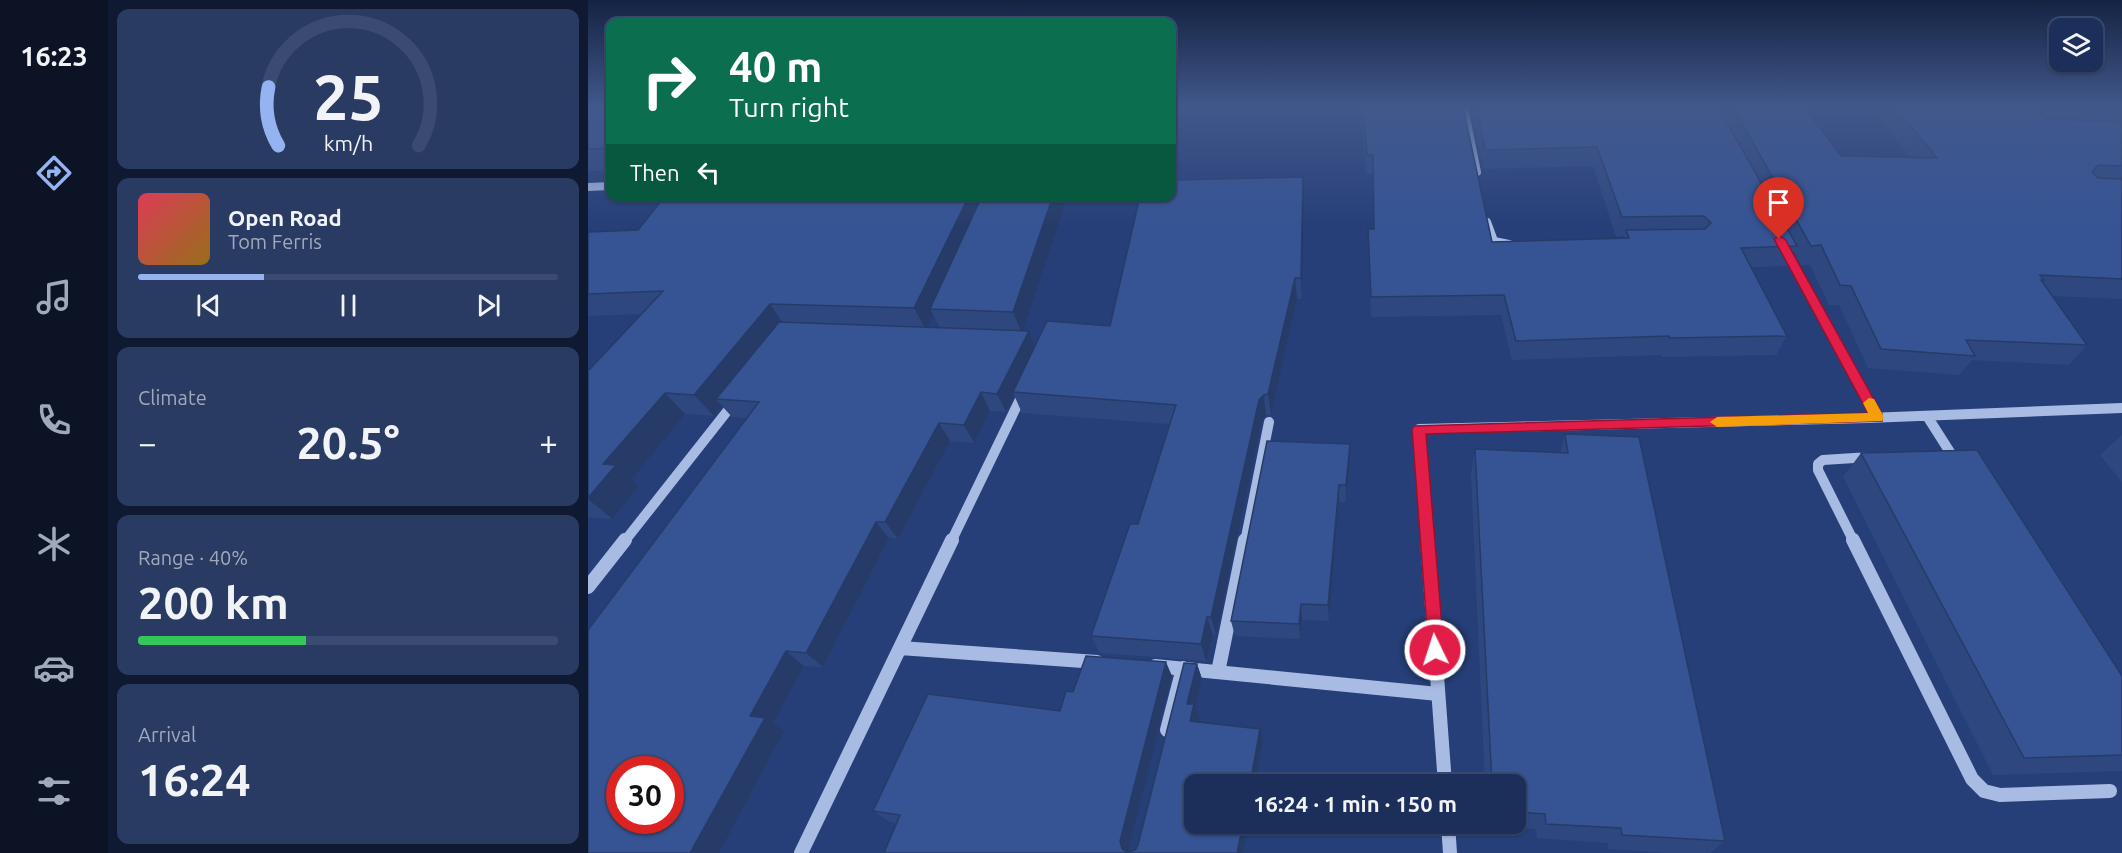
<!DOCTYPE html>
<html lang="en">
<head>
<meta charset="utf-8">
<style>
  :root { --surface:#1c2f5a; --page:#293b63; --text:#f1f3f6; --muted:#a0a9bb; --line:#3a4a70; --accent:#95b2f1 }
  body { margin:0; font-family:Ubuntu,sans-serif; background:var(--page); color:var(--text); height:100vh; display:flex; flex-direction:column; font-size:22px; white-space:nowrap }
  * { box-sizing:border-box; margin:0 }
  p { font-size:20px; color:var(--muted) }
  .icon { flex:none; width:33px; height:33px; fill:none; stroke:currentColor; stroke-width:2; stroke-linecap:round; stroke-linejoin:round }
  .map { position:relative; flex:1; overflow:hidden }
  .details { display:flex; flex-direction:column; gap:9px; padding:9px; background:#0f1a32; width:480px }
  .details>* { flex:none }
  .top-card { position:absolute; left:18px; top:18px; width:570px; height:183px; border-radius:12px; box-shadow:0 2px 4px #0004,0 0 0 2px var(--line); background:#0b6e4f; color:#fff; overflow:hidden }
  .controls { position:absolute; left:1461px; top:18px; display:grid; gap:12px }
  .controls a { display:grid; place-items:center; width:54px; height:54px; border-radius:12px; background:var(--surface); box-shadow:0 2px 4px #0004,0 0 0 2px var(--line); font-size:30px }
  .speed { position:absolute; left:18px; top:756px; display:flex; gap:12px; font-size:30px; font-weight:700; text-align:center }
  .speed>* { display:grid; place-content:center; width:78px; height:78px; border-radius:50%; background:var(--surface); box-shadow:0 2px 4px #0004,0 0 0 2px var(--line); line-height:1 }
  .speed .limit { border:9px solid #d22; background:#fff; color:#111 }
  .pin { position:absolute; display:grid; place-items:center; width:51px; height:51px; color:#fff; margin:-62px -26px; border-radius:50% 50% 50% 0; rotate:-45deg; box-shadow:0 0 6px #0007 }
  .pin .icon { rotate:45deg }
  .me { position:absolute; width:66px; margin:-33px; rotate:356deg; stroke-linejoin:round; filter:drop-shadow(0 0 4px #0008) }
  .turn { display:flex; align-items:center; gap:21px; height:126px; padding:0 24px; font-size:27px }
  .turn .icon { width:78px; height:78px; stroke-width:2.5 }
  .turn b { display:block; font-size:42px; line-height:51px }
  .then { display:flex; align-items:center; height:57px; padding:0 24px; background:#0003; gap:12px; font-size:22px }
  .big { font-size:45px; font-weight:700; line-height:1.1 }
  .details .card { flex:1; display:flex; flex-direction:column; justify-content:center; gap:9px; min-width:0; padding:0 21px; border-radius:12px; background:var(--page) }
  .details .dial { align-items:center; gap:0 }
  .dial svg { height:156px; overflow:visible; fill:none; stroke:var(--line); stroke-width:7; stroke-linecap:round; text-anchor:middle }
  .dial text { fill:var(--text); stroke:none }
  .song { display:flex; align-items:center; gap:18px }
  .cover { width:72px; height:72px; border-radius:9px; background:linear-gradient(135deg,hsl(350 70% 55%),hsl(40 70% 35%)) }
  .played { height:6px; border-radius:3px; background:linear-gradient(90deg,var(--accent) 30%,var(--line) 30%) }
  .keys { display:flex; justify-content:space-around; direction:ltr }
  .heat { display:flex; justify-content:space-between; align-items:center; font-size:33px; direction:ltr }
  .charge { height:9px; border-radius:4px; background:linear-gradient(90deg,#34c759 40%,var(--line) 0) }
  .trip { position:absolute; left:596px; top:774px; width:342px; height:60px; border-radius:12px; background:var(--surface); box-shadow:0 2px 4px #0004,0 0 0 2px var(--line); font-weight:700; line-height:60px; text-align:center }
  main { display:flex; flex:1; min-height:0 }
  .tabs { display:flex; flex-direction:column; width:108px; justify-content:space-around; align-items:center; background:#0b1324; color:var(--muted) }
  .tabs .icon { width:42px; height:42px }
  .tabs .active { color:var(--accent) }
  .tabs b { font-size:27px; color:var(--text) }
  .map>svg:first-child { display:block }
</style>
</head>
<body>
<main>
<nav class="tabs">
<b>16:23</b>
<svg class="icon active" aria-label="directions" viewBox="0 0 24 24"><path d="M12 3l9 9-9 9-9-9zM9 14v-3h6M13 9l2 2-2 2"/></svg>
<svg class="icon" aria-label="music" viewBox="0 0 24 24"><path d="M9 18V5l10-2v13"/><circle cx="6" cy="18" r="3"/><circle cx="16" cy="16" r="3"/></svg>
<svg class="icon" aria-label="phone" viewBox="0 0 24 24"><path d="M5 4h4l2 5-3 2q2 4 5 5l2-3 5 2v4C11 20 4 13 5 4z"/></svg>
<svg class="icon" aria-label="climate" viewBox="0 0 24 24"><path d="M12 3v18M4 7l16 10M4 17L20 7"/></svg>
<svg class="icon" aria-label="car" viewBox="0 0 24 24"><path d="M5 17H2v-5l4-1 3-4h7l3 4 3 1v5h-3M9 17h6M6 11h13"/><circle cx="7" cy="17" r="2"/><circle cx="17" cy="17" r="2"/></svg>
<svg class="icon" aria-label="filters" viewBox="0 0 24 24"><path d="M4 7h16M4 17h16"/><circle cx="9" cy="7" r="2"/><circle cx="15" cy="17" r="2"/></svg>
</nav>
<section class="details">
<div class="card dial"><svg viewBox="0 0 100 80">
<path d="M14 69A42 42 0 1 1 86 69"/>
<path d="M14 69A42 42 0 0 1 9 39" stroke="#95b2f1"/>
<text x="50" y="56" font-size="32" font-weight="700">25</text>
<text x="50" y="72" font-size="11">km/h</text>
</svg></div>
<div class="card">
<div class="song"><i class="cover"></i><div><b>Open Road</b><p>Tom Ferris</p></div></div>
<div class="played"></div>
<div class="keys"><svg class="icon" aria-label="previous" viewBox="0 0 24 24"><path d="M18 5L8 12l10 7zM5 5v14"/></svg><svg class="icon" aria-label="pause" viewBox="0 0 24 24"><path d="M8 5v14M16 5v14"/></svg><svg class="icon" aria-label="next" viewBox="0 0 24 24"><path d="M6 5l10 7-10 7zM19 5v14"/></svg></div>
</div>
<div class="card"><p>Climate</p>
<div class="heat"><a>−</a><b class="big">20.5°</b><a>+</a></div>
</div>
<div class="card"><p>Range · 40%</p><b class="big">200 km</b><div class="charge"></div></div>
<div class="card"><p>Arrival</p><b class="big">16:24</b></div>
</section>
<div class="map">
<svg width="1534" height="853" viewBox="0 0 1534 853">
  <rect width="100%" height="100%" fill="#263f78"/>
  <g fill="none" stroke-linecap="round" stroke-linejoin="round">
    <path stroke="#a8bbe3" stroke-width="8" d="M876,107L889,172
      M0,187L22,186
      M899,222L906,241L921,244
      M1196,247L1224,298"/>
    <path stroke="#a8bbe3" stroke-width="10" d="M1223,297L1289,417
      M1339,416L1367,460
      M36,542L148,400
      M363,542L436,391
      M657,542L681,422
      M839,542L831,429L1280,418L1534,408
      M1266,542L1230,470V464L1235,460L1282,457"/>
    <path stroke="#a8bbe3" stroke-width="14" d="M839,540L857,784
      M1265,540L1384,779L1396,791L1412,795L1522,791
      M0,587L37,540
      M312,648L509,662
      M567,666L850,694
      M630,672L657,540
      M579,730L595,668
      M860,824L862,853
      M213,853L364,540"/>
  </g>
  <path fill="#2e487f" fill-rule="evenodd" d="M0,107H22V171H0Z
    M773,107H875L904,242L1036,238V236L1028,237L1005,166L895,169L883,107H1216L1253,156L1322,158L1282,107H1534V299L1464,296L1499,345L1481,365L1384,360L1371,375L1280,368L1251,305H1241L1222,265H1213L1206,252L1199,266L1163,267L1199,336L1188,355L1074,357L1073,355L924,360L913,315L783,317L780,248V229H786L785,174H778Z
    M715,177L716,198L714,299H709L683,415H678L674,421L628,635H625L618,661L512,653L503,636L550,524L581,424L434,413L426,395L418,412L402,411L386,443L362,441L310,539L301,538L235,667L216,666L185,723L196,731L131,853H0L159,418L144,417L134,406L126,416L97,414L44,479L51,486L24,519L0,517V371L53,314L0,316V232L50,230L77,196H474L477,205L435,331H441L447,346L522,326ZM345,314L352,328L339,327Z
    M977,434L1137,841L1122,853H1079L1020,849V843L949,838L948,829L911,827L910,824H927V784H897L883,474L887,449L972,453Z
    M1534,435V482L1512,455Z
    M1273,453L1534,676V771L1405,775L1255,477Z
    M762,461L758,502H751L741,621L714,620L712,639L647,636L643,621Z
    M609,664L614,679L607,707L612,718L611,722L675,742L667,784H606L660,824L655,853H296L308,823L302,822L285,811L472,711L485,692L584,676L540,851V852L547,850L550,845Z"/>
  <path fill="#263b68" d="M715,177L716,198L714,299L713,278Z
    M381,196H400L342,309L345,314L338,330L326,308Z
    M465,196H474L477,205L434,334L425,312Z
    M707,278L709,299L683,415L680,394Z
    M182,304L197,326L128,399L134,406L126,416L106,395Z
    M441,331L448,349L425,392L426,395L418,412L409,394Z
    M393,392L402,411L386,443L376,425Z
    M77,393L97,414L44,479L51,486L24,519L0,499V498L15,464Z
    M676,395L678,415L674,421L628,635L623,617L671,400Z
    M351,423L362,441L310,539L297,522Z
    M762,444V461L758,502V485Z
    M751,485V502L741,621L740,605Z
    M288,522L301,538L235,667L218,653Z
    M713,604L714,620L712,639L711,624Z
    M619,617L625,635L618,661L613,644Z
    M198,651L216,666L185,723L196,731L131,853H102L162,716Z
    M578,662L584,676L540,851L541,853L534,849L532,841Z
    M609,664L614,679L607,707L612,718L608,735L602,721L599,704Z
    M672,729L675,742L667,784H662Z
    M655,824H660L655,853H649Z"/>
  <path fill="#365494" stroke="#263b68" stroke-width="1.5" fill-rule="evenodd" d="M0,107H22V148L0,149Z
    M775,107H875L904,242L1041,238L1038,230L1117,229L1123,223L1116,216L1034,217L1009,147L897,150L889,107H1130L1209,246L1153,248L1199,336L1082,338L1081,336L928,341L916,295L783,297L780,229H786L785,155H779Z
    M1145,107H1216L1253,156L1349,158L1307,107H1457L1451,113L1458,119L1534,122V166L1510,165L1504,172L1510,178L1534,179V279L1452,275L1456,280H1453L1499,345L1378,340L1387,356L1293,349L1263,286L1252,285L1233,245L1223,246Z
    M1476,107H1521L1522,109Z
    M715,177L713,278H707L680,394L676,395L671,400L623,617H619L613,644L503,636L542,524H550L588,405L425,392L459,321L522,326L552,196H584V180Z
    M77,196H381L326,308L182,304L106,395L77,393L15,464L28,465L0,498V371L75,291L0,294V232L50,230Z
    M394,196H465L425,312L342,309Z
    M191,322L441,331L409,394L393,392L376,425L351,423L297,522H288L218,653L198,651L162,716L177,718L102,853H0V630L171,402L128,399ZM32,770H82V820H32Z
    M977,434L1051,437L1137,841L1034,835L1033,828L958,824L957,814L927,812V784H904L887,449L980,453Z
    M679,441L762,444L758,485H751L740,605L713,604L711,624L643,621Z
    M1389,450L1534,676V755L1436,758L1273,453Z
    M498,656L578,662L532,841L534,849L539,852L547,850L550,845L596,663L609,664L599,704H606L602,721L672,729L662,784H606V824H655L649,853H296L312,815L285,811L340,694L472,711L478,691L485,692Z"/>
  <linearGradient id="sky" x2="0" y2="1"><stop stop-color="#152342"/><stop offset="0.47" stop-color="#41588b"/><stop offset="1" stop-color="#41588b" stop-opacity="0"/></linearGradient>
  <rect width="1534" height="227" fill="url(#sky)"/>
  <path fill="#e11d48" stroke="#92132f" stroke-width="1.5" d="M1191,236L1197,239L1294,414V421L838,434L856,650L853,655L847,658L841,655L824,429L826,426L1280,413L1186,239Z"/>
  <path fill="#f59e0b" d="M1281,398L1286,399L1296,417L1294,421L1129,427L1122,422L1129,417L1280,413L1275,403Z"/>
</svg>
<div class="controls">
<a><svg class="icon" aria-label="layers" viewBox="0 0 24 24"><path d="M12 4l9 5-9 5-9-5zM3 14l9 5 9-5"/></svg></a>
</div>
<div class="speed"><div class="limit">30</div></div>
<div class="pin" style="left:1191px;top:239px;background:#d93025"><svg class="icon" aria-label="arrive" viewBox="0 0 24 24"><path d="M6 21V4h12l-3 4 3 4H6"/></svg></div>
<svg class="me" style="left:847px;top:650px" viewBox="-20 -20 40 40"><circle r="17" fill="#e11d48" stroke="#fff" stroke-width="3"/><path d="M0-11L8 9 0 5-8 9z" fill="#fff"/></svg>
<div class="trip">16:24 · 1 min · 150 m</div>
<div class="top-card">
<div class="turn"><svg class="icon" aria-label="right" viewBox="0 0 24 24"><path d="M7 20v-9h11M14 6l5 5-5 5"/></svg><div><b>40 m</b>Turn right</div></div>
<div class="then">Then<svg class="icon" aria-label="left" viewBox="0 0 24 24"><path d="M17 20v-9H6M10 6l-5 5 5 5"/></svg></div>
</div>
</div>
</main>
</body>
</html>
